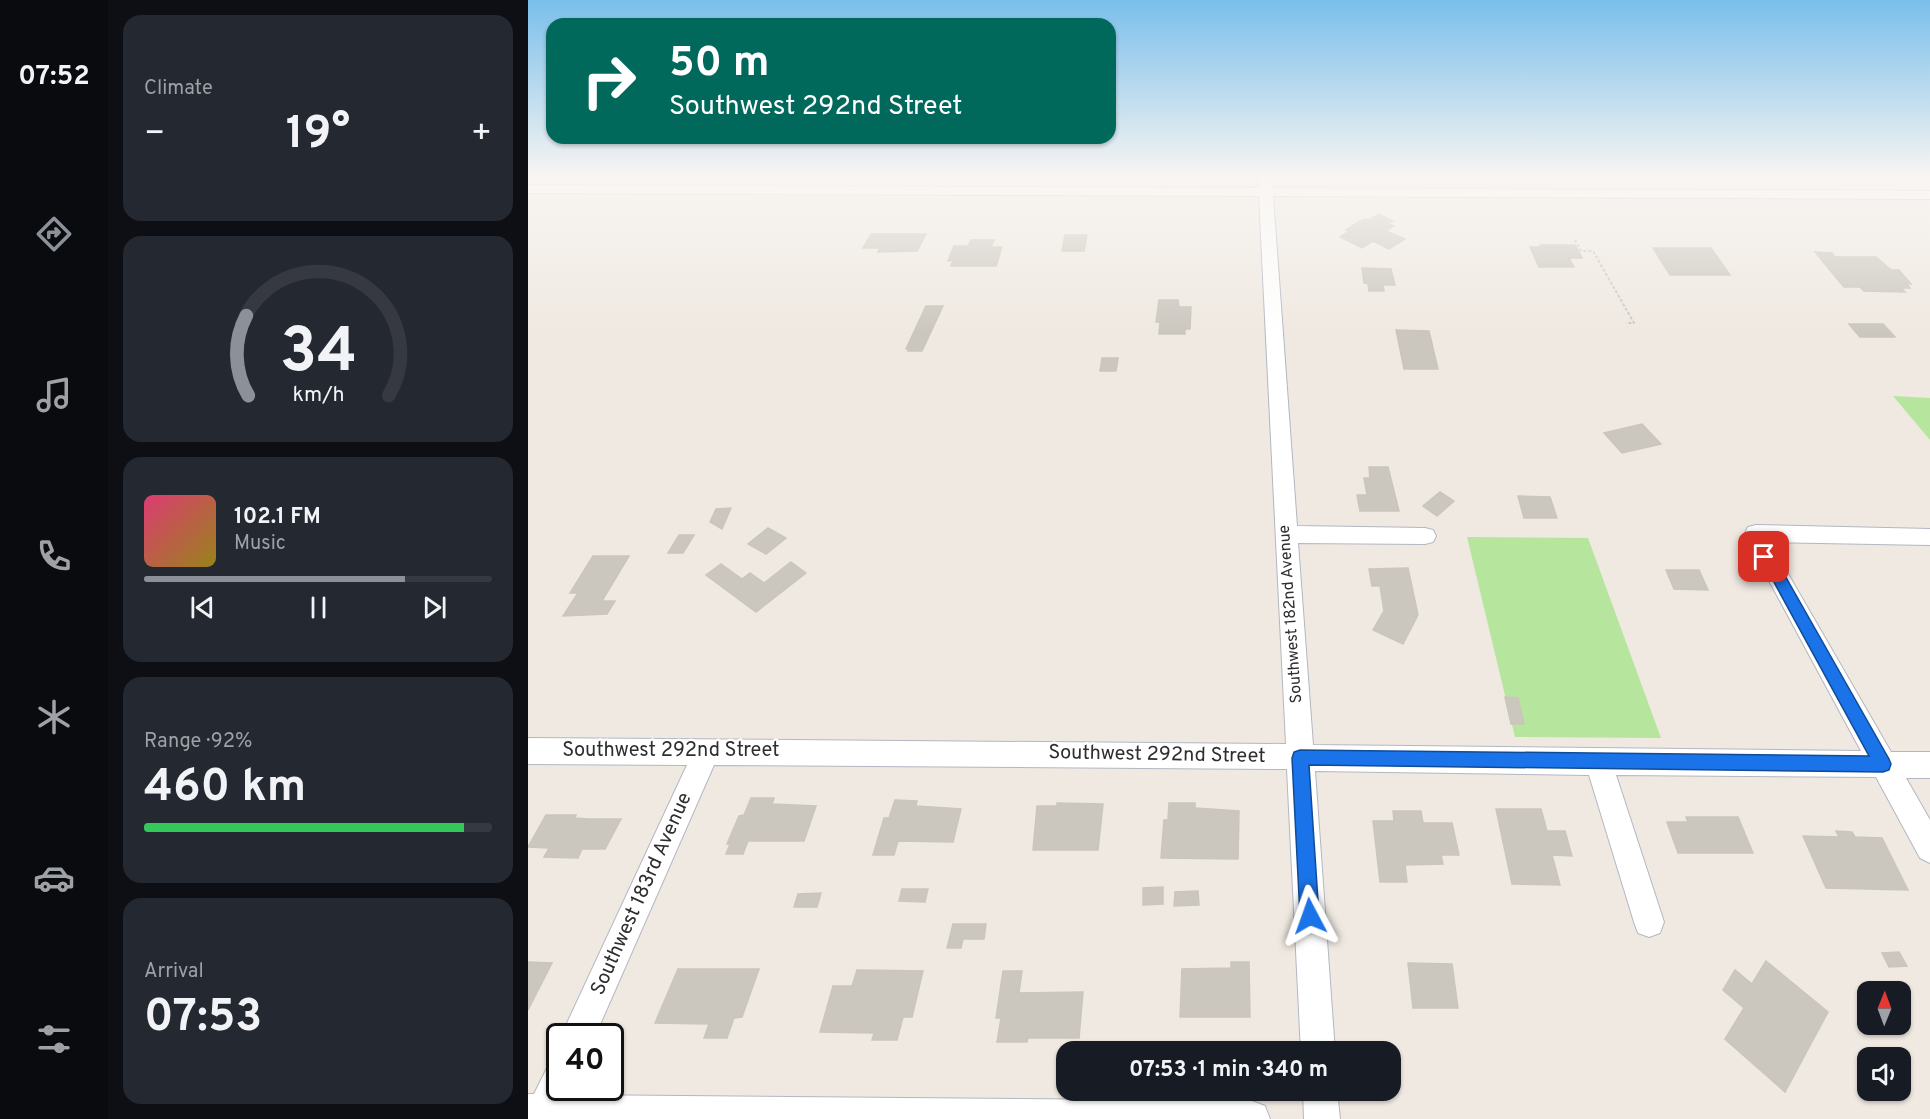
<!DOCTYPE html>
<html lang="en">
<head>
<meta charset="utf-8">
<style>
  :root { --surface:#171b24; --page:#242831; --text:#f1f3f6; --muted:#9ea1a6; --line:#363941; --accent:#8c9099 }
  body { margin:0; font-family:Overpass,sans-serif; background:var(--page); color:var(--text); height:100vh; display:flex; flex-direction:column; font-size:22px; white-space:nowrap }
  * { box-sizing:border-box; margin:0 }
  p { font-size:20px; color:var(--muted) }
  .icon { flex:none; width:33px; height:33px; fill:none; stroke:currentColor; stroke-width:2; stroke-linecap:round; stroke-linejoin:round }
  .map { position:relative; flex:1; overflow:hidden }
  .panel { display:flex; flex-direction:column; gap:15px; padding:15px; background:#0d0f14; width:420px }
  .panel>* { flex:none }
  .guide { position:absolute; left:18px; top:18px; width:570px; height:126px; border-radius:18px; box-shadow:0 2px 4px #0004; background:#00695c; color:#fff; overflow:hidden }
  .needle { width:39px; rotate:1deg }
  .buttons { position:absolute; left:1329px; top:981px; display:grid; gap:12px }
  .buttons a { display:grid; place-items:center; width:54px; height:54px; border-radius:12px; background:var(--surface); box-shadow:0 2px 4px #0004; font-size:30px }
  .speed { position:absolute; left:18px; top:1023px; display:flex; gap:12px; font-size:30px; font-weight:700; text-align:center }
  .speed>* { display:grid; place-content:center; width:78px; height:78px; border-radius:50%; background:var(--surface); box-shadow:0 2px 4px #0004; line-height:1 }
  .speed .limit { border:3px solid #111; border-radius:9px; background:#fff; color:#111 }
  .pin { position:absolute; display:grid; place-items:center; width:51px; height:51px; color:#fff; margin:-26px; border-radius:12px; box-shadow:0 3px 9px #0006 }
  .me { position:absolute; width:66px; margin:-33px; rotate:356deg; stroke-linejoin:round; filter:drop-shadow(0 0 4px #0008) }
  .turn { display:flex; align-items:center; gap:21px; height:126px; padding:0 24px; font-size:27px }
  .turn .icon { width:78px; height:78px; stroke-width:2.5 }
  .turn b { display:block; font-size:42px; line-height:51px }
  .big { font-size:45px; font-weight:700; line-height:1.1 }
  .panel .card { flex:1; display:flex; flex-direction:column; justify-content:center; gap:9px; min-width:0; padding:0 21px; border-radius:18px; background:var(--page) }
  .panel .dial { align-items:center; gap:0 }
  .dial svg { height:156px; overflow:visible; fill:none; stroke:var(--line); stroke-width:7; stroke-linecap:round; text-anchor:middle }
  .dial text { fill:var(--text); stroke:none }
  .song { display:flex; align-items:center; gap:18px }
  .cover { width:72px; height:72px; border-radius:9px; background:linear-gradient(135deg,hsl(340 70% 55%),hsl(50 70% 35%)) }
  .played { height:6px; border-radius:3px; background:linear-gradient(90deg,var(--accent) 75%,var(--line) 75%) }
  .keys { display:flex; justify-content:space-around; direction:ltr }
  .heat { display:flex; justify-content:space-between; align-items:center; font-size:33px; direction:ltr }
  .charge { height:9px; border-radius:4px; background:linear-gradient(90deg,#34c759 92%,var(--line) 0) }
  .trip { position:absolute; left:528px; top:1041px; width:345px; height:60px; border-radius:18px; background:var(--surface); box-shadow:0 2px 4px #0004; font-weight:700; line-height:60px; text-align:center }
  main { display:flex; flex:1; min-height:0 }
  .tabs { display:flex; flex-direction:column; width:108px; justify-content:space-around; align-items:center; background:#090b0e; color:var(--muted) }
  .tabs .icon { width:42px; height:42px }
  .tabs .active { color:var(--accent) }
  .tabs b { font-size:27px; color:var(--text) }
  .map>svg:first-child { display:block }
</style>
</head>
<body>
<main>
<nav class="tabs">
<b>07:52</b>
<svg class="icon active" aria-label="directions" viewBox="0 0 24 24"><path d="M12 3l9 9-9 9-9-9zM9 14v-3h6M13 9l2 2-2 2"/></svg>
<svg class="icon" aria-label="music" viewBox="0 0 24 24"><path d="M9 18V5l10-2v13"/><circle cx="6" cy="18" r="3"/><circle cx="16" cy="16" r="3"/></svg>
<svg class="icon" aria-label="phone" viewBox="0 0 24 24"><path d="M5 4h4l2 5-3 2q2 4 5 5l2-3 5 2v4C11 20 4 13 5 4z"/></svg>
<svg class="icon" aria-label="climate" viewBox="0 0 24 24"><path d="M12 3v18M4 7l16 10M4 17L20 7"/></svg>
<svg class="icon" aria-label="car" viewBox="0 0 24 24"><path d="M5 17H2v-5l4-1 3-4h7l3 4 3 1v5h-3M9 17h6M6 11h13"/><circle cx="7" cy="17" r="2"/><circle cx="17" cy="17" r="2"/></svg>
<svg class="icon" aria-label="filters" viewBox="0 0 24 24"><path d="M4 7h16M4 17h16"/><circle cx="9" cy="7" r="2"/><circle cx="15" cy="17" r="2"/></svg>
</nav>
<section class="panel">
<div class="card"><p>Climate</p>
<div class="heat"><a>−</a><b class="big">19°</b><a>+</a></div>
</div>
<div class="card dial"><svg viewBox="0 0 100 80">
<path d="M14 69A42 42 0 1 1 86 69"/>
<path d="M14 69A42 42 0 0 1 13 28" stroke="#8c9099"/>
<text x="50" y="56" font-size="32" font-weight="700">34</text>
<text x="50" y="72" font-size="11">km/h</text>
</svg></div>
<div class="card">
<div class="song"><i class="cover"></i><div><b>102.1 FM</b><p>Music</p></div></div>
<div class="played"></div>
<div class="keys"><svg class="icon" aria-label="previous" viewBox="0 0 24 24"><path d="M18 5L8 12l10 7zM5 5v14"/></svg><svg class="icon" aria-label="pause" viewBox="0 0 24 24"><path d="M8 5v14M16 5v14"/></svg><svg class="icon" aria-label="next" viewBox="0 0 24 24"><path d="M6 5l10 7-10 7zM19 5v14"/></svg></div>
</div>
<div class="card"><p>Range · 92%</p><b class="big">460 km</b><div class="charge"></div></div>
<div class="card"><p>Arrival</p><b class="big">07:53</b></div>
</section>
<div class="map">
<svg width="1402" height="1119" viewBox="0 0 1402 1119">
  <rect width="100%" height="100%" fill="#efe9e1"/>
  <path fill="#b6e59e" d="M1365,396L1402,398V440Z
    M939,537L1060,538L1133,738L987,737Z"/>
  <path fill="#cbc7bf" stroke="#cbc5ba" stroke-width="1.5" d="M851,214L865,221L860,224L866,226L858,231L877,239L861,249L845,241L834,248L812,237L821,231L818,230L832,221L837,219L841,220Z
    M343,234H398L389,251L350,252L352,248H335Z
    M537,235H559L556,251H534Z
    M443,240H466L463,247H474L468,266H423L425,260L420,261L426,246H440Z
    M1012,245H1047L1054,258H1041L1046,267H1011L1002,247H1013Z
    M1125,248H1183L1202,275H1142Z
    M1287,252L1304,253L1307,257H1348L1363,270H1371L1383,284L1378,283L1382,288H1373L1377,292L1336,291L1332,287H1316Z
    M834,268L863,269L867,285H855L856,291H841L840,284L836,283Z
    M631,300H650L651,307H663L662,329H657V334H631L632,322H628Z
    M398,306H415L394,351H380L381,349H378Z
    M1321,324H1355L1367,337H1332Z
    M868,330L901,331L910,369H876Z
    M574,358H590L588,371H572Z
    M1114,424L1133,444L1094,453L1076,433Z
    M841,467H860L871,511H832L829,495H839L836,478H842Z
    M912,492L926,501L909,516L895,506Z
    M990,496L1022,497L1029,518H996Z
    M203,508L194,529L182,522L188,509Z
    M240,528L258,538L238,554L220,544Z
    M151,535H166L155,553H140Z
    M65,556H101L74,601H87L79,614L35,616L50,593H42Z
    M263,562L278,573L228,612L178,575L193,564L214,579L222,573L236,583Z
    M880,568L890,615L875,644L845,630L856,611L852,586H844L841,569Z
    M1138,570H1171L1180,590L1146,589Z
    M977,697L990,698L996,724H983Z
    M223,798H246L244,804L288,806L276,841H220L215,854H198L202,844H199L211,816L216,815Z
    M367,800L389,801L388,806L433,809L425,842L370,841L366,855H345L356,818H361Z
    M529,803L575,804L570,850H505L509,806H529Z
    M641,803H667V808L711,811L710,859L633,858L636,820H640Z
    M968,809H1013L1019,831H1037L1044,856L1024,855L1032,885L984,884Z
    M865,811H893L895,823H924L931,855H913L915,864L877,865L879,882H852L845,821H866Z
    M18,815H48L47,818L60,819H93L77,849H54L50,858L16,857L21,848L0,847Z
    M1158,817H1210L1225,853H1150L1139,822H1160Z
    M1308,831L1324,832L1327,837L1354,838L1380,890L1298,888L1275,836L1311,837Z
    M635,887V904L615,905V888Z
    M374,889H400L397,902L371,901Z
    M670,891L671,905L646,906L647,892Z
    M293,893L289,907H266L270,894Z
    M425,924H458L456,939H435L433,948H419Z
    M1371,952L1379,966L1361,967L1354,953Z
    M1238,961L1300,1012L1257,1092L1197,1039L1216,1008L1195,990L1207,970L1224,984Z
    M0,962L24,963L0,1010Z
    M703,962H721L722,1017H652L654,969L703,968Z
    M880,963L924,964L930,1008H885Z
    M150,969H231L214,1017L206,1018L199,1038H176L181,1024L127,1023Z
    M329,970L395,971L384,1017H375L369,1040H344L346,1033L292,1032L305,986H324Z
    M475,971H494L491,993L555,992L551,1038H500L499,1042H469L473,1018H468Z"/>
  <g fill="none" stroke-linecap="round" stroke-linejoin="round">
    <g stroke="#b4b7c1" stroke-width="2">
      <path id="minor" d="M730,177H744L745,188L1402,191V199L745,196L769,526L897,528L905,530L908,536L905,542L897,544L770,543L785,745L1333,751L1239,577L1214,539L1220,527L1228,525L1402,529V545L1239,542L1255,565L1363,752H1402V778H1378L1402,820V863L1392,858L1348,777L1088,775L1136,922L1132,933L1121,937L1110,933L1106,922L1061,775L787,771L807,1052H773L759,769L186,765L67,1036H33L159,765L0,764V738L758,744L731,196L0,193V185L731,188Z
        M32,1061V1088H45L42,1095L724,1101L737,1106L742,1119H0V1094H6L20,1066Z
        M775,1090H809L812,1119H776Z"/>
    </g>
    <path stroke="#c9c9c9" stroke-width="2" stroke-dasharray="3 2" stroke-linecap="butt" d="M1047,240L1053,251H1065L1106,323H1098"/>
    <use href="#minor" fill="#fff" fill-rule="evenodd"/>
  </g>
  <linearGradient id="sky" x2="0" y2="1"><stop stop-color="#7abfeb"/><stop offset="0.53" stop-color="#f8f5f2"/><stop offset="1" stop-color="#f8f5f2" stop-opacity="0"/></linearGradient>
  <rect width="1402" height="333" fill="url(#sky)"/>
  <path fill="#1a73e8" stroke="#114b97" stroke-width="1.5" d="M1236,552L1241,554L1252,567L1361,759L1363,764L1361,770L1355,772L781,765L791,916L788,923L782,925L775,923L772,916L764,758L766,752L772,750L1341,756L1242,575L1229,557Z"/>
  <g text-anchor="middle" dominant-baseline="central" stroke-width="4.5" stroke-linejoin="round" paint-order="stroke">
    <g font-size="16" fill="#2e2e2e" stroke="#fff">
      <text transform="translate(763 614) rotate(-94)">Southwest 182nd Avenue</text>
    </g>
    <g font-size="20" fill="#2e2e2e" stroke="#fff">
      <text x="143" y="751">Southwest 292nd Street</text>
      <text transform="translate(629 755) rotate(1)">Southwest 292nd Street</text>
      <text transform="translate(114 894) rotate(-66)">Southwest 183rd Avenue</text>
    </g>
  </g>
</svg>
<div class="buttons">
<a><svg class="needle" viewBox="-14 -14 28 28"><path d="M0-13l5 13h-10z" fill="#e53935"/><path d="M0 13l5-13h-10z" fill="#9ea1a6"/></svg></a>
<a><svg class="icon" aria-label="sound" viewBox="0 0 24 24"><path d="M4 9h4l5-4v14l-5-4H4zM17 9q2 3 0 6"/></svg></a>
</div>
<div class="speed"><div class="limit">40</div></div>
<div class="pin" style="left:1236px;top:557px;background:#d93025"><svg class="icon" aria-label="arrive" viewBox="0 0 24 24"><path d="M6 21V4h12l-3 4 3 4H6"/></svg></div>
<svg class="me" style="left:782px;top:916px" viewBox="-20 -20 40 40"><path d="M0-17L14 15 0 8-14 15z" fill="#1a73e8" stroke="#fff" stroke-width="4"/></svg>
<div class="trip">07:53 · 1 min · 340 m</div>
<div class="guide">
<div class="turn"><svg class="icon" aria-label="right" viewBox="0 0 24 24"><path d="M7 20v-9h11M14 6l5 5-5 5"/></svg><div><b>50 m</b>Southwest 292nd Street</div></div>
</div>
</div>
</main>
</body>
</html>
